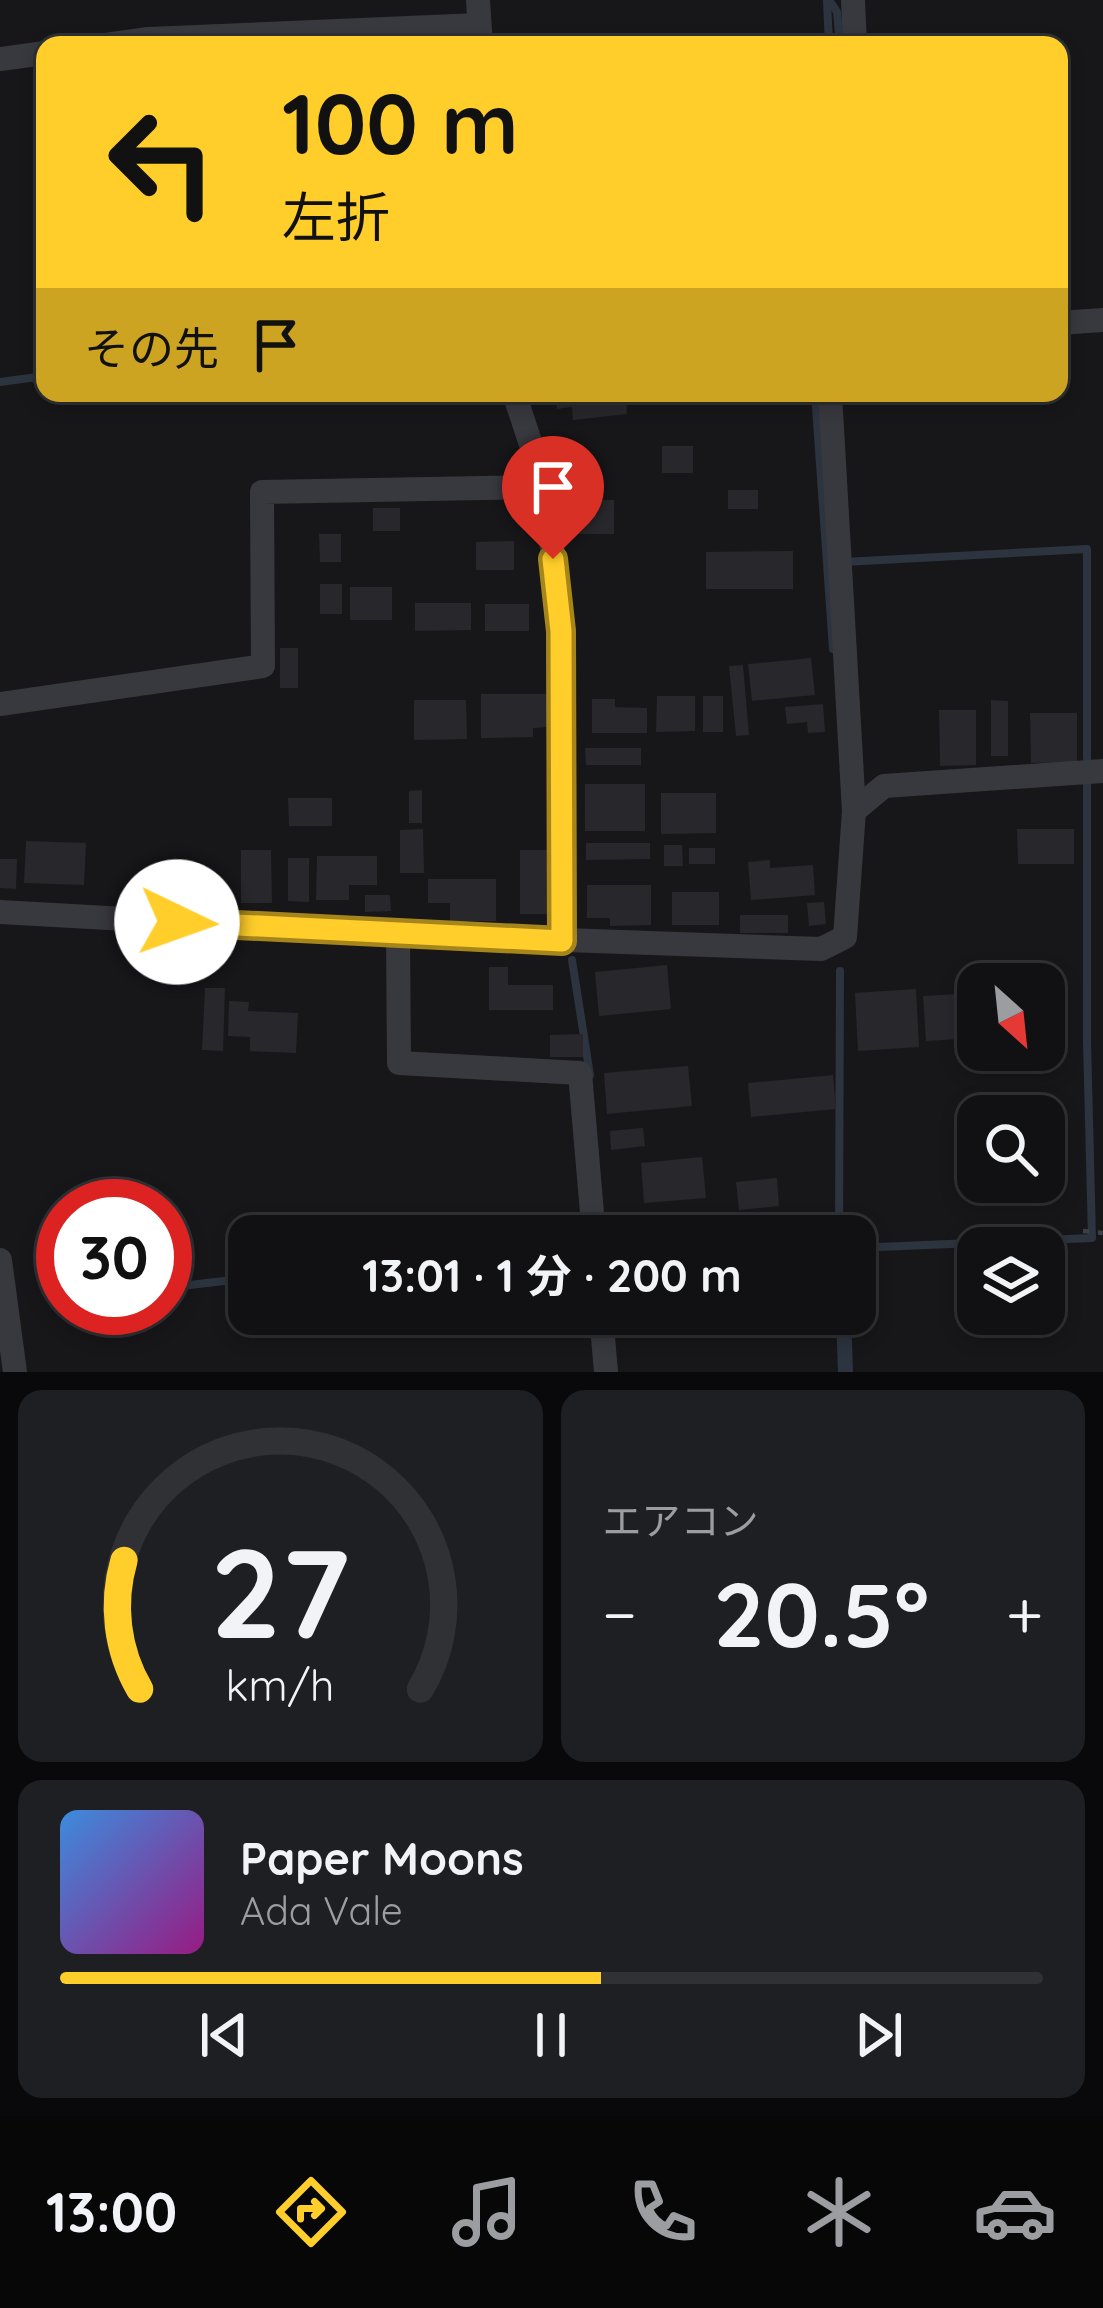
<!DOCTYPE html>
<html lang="ja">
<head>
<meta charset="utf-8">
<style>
	:root { --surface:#111114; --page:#1e1f22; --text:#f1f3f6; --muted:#9c9da0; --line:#303134; --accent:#ffce2a }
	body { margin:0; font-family:Quicksand,"Noto Sans JP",sans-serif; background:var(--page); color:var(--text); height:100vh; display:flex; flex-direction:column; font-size:45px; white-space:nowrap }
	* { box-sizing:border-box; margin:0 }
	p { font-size:39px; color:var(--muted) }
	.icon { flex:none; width:66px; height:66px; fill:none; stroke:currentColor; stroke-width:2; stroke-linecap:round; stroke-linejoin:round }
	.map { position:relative; height:1372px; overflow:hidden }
	.details { display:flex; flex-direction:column; gap:18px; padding:18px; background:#09090b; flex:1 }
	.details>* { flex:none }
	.top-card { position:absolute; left:36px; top:36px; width:1032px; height:366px; border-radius:24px; box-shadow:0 6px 18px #0003,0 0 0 3px var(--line); background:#ffce2a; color:#111; overflow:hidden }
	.needle { width:78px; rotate:153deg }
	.controls { position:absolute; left:957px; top:963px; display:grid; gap:24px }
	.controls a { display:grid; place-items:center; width:108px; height:108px; border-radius:24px; background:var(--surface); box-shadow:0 6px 18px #0003,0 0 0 3px var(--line); font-size:60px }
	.speed { position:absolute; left:36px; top:1179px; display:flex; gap:24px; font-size:60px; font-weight:700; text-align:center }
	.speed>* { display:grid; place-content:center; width:156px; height:156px; border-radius:50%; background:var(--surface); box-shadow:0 6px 18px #0003,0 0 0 3px var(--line); line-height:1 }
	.speed .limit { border:18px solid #d22; background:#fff; color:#111 }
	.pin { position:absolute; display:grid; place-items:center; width:102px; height:102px; color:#fff; margin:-123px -51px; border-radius:50% 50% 50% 0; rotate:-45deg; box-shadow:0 0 12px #0007 }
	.pin .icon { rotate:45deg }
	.me { position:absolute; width:132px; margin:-66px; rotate:93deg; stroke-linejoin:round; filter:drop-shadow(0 0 9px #0008) }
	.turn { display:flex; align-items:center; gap:42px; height:252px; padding:0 48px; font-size:54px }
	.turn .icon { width:156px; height:156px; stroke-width:2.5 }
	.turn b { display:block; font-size:84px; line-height:102px }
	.then { display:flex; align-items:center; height:114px; padding:0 48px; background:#0003; gap:24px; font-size:45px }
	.big { font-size:90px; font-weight:700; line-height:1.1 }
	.details .widget { flex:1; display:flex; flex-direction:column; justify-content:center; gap:18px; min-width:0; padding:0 42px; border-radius:24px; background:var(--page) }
	.details .dial { align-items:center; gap:0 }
	.dial svg { height:312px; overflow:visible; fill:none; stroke:var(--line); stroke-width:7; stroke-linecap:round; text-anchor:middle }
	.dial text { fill:var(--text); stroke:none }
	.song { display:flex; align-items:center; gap:36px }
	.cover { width:144px; height:144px; border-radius:18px; background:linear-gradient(135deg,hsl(210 70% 55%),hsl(310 70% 35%)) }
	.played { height:12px; border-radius:6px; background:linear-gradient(90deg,var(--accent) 55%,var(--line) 55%) }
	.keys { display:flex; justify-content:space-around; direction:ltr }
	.heat { display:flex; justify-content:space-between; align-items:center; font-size:66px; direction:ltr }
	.details .tiles { flex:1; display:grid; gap:18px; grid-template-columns:1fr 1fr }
	.widget:last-child { grid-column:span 2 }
	.trip { position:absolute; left:228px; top:1215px; width:648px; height:120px; border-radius:24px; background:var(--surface); box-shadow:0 6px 18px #0003,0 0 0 3px var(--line); font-weight:700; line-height:120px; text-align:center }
	.tabs { display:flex; height:192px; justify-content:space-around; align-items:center; background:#070708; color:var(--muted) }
	.tabs .icon { width:84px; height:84px }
	.tabs .selected { color:var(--accent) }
	.tabs b { font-size:54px; color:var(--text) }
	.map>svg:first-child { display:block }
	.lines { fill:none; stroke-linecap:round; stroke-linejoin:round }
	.stream { stroke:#2c343f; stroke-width:8 }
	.building { fill:#28272b }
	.path { stroke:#3e3f46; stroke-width:4.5; stroke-dasharray:6 9; stroke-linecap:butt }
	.minor { stroke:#38383f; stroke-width:24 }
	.route-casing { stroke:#a6861b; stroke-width:30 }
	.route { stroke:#ffce2a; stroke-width:21 }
</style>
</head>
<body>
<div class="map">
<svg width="1103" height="1372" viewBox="0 0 1103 1372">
	<rect width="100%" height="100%" fill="#17171a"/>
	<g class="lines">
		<g class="stream">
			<path d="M829 0 837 12 840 45"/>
			<path d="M827 1 829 45"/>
			<path d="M0 382 45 376"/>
			<path d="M815 393 833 649"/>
			<path d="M844 562 1087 549V758"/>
			<path d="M572 960 590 1075"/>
			<path d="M839 1236 840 971"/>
			<path d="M855 1248 1092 1238 1087 1041V785"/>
			<path d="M165 1288 249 1278"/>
			<path d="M840 1314 842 1372"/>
			<path d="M847 1314 849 1372"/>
		</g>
	</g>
	<g class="building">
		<path d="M555 393H626L627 414 573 420 572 407 557 409Z"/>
		<rect x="662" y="446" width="31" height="27"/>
		<rect x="728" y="490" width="30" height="19"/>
		<rect x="573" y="500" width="41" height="34"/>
		<rect x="373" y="508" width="27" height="23"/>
		<path d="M319 534H341V562H320Z"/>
		<path d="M514 541V570H476V542Z"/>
		<path d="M793 551V589H706V552Z"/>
		<rect x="320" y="584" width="22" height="30"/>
		<rect x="350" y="587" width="42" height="33"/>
		<path d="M415 603H471V630L415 631Z"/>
		<rect x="485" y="604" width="44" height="27"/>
		<rect x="280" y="648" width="18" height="40"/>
		<path d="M811 658 815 695 752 701 748 664Z"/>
		<path d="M743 665 749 735 736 736 729 666Z"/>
		<path d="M481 694H548V727L533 728V737L481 738Z"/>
		<path d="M657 696H695V731L656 732Z"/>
		<rect x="703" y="696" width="20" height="36"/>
		<path d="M592 699H615V707L647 708V733H592Z"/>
		<path d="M414 700H466L467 739 414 740Z"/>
		<path d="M991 700 1008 701V756H991Z"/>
		<path d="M823 704 825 732 808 733 807 722 787 724 785 707Z"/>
		<path d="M939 710H976V765L940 766Z"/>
		<path d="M1030 713H1077V762L1031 763Z"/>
		<path d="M585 748H641V765H586Z"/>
		<rect x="585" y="784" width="60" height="47"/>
		<path d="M422 790V823H409V791Z"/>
		<path d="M661 793H716V833L661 834Z"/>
		<path d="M288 798H332V826H289Z"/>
		<path d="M423 829 424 873H400V830Z"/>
		<path d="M1017 829H1074V864H1018Z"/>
		<path d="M26 841 86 843 84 885 24 883Z"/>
		<path d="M586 843H650V859L586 860Z"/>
		<path d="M664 845H682L683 866H664Z"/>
		<rect x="689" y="848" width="26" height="16"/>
		<path d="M241 850H271L272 903H241Z"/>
		<rect x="520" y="850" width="29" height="64"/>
		<path d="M317 856H377V885H349V900H316Z"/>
		<path d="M288 858H309V902L288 901Z"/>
		<path d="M0 859H17L16 889 0 888Z"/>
		<path d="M770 860V868L813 865 815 895 751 900 748 862Z"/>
		<path d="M428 879H496V921H450V903H428Z"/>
		<path d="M587 885H651V925L610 926V918H587Z"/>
		<rect x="672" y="892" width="47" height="33"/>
		<path d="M365 895H390L391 911 365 912Z"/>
		<path d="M824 902 826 924 809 926 807 903Z"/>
		<rect x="740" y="915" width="48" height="18"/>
		<path d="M667 965 671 1009 599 1016 595 972Z"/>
		<path d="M489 967H508V985H553V1010H489Z"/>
		<path d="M205 988H225L223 1051 202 1050Z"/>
		<path d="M916 989 919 1047 858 1051 855 993Z"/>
		<path d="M975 993 978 1038 926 1041 923 996Z"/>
		<path d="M229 1001 249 1002 248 1011 298 1013 296 1053 250 1051V1037L228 1036Z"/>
		<path d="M583 1034V1057H550V1035Z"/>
		<path d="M688 1066 692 1106 607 1114 604 1073Z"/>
		<path d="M833 1075 836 1109 751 1117 748 1083Z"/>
		<path d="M643 1128 645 1146 611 1150 610 1131Z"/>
		<path d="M702 1157 706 1198 644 1203 641 1163Z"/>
		<path d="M777 1178 779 1206 739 1210 736 1182Z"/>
	</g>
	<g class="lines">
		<path class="path" d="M1083 1231 1103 1233"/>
		<g class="minor">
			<path d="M478 0 481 45"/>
			<path d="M853 0 855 45"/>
			<path d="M106 45 148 39 479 25"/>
			<path d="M0 59 45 53"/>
			<path d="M1059 323 1103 320"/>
			<path d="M514 393 545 487 561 631 562 942"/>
			<path d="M0 704 263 666 262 492 545 487"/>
			<path d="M854 811 884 786 1103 771"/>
			<path d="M0 912 398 934 821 949 845 937 854 811 830 393"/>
			<path d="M398 934 399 1063 580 1073 594 1236"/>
			<path d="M0 1260 15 1372"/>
			<path d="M601 1314 606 1372"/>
		</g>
	</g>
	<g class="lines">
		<defs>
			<path id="route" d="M177 922 562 941 561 631 553 559"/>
		</defs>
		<use href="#route" class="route-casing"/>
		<use href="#route" class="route"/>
	</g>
</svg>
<div class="controls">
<a><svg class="needle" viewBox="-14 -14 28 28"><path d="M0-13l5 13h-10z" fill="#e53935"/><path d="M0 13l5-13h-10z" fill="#9c9da0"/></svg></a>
<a><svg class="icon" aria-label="search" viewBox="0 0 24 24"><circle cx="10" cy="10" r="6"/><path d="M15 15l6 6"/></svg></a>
<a><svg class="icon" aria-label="layers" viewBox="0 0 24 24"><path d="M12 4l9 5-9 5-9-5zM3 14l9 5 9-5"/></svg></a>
</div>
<div class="speed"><div class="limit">30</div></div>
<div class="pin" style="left:553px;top:559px;background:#d93025"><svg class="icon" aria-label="arrive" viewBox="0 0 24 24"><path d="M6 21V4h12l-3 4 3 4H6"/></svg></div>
<svg class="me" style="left:177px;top:922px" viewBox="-20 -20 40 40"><circle r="19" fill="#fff"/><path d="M0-13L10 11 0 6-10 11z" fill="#ffce2a"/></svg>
<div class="trip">13:01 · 1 分 · 200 m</div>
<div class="top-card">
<div class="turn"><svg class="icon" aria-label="left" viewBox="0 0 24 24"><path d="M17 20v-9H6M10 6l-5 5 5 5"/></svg><div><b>100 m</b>左折</div></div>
<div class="then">その先<svg class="icon" aria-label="arrive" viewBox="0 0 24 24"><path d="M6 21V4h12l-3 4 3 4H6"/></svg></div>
</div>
</div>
<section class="details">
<div class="tiles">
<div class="widget dial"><svg viewBox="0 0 100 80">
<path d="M14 69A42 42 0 1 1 86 69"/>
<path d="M14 69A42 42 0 0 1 10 36" stroke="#ffce2a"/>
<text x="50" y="56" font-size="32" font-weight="700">27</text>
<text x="50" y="72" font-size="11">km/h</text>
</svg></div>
<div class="widget"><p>エアコン</p>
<div class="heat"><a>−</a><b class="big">20.5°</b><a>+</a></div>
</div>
<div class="widget">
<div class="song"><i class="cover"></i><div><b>Paper Moons</b><p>Ada Vale</p></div></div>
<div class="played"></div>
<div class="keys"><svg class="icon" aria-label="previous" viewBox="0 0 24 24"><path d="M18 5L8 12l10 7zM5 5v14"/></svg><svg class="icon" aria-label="pause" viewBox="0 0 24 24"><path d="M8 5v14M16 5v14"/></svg><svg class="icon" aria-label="next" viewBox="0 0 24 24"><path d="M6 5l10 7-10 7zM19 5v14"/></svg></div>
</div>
</div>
</section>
<nav class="tabs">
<b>13:00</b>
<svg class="icon selected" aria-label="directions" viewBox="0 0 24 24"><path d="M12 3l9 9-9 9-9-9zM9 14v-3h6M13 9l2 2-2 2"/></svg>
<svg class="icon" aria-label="music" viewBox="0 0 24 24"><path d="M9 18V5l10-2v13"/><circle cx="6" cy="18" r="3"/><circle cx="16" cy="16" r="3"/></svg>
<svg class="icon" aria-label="phone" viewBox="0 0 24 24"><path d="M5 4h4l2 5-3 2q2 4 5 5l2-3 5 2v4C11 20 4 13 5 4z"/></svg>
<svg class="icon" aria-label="climate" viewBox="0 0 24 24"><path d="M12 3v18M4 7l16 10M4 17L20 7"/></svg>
<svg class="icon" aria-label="car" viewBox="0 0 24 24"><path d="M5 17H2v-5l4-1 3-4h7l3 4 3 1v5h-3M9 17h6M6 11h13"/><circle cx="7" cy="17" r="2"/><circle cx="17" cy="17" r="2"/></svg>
</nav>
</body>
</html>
